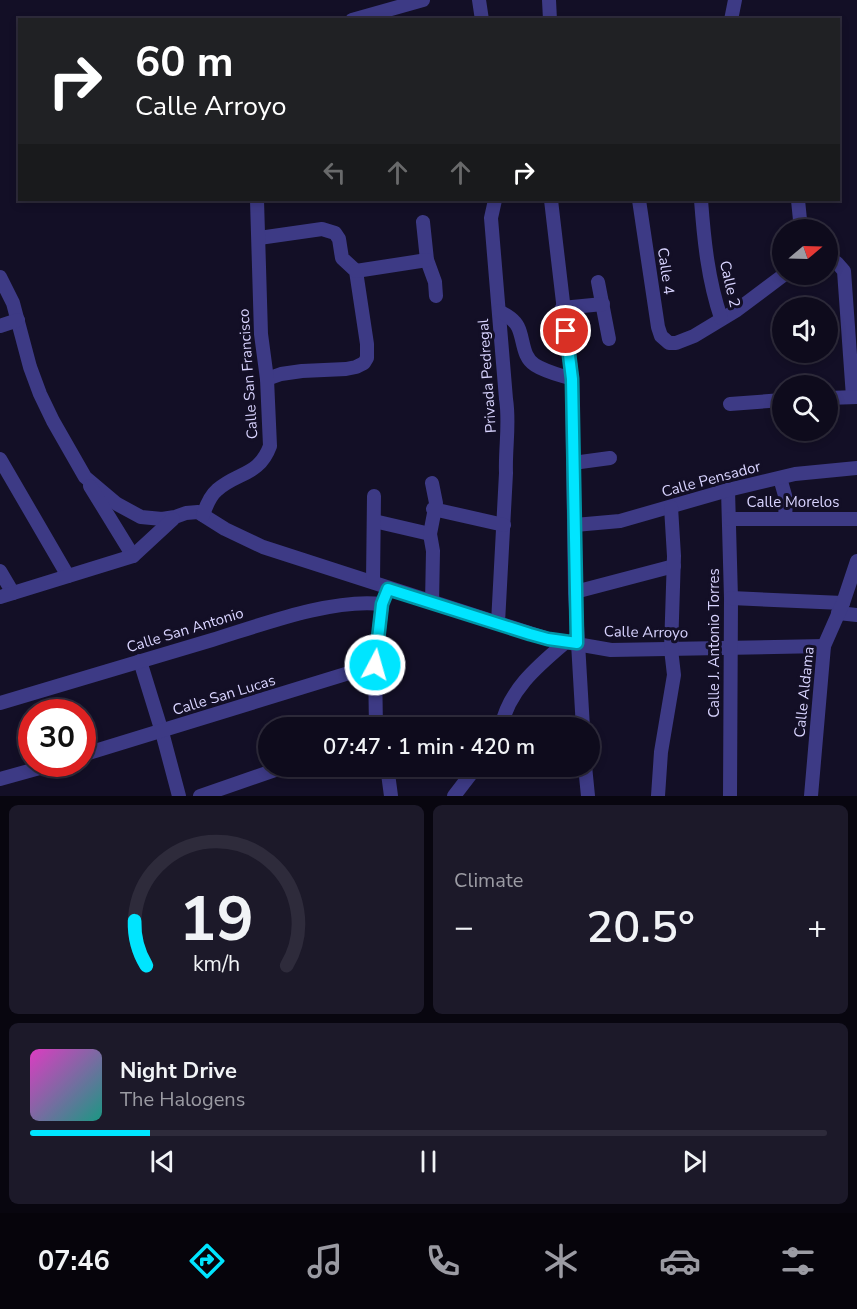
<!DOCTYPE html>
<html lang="en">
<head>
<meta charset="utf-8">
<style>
	:root { --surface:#0e0b1c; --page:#1c1929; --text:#f1f3f6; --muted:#9b9ba3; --line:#2e2b3b; --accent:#00e5ff }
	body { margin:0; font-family:"Nunito Sans",sans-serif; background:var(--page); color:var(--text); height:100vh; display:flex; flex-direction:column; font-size:22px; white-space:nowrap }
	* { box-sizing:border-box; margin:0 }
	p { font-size:20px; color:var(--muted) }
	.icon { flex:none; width:33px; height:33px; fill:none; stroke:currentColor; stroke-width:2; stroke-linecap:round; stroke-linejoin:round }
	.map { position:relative; height:796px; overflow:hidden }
	.side { display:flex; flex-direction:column; gap:9px; padding:9px; background:#08060f; flex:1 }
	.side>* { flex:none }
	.hud { position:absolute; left:18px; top:18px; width:822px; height:183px; border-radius:0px; box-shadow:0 3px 9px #0003,0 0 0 2px var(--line); background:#202124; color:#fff; overflow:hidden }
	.needle { width:39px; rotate:71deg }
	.fabs { position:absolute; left:772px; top:219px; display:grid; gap:12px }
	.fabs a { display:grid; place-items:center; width:66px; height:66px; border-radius:50%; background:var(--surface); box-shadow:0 3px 9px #0003,0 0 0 2px var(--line); font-size:30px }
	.speed { position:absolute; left:18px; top:699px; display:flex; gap:12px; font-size:30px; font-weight:700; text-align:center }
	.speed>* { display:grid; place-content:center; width:78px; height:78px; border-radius:50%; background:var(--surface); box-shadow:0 3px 9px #0003,0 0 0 2px var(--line); line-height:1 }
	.speed .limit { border:9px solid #d22; background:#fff; color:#111 }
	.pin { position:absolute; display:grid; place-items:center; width:51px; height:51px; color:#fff; margin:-26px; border:3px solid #fff; border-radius:50%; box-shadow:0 2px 6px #0007 }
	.me { position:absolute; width:66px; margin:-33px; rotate:6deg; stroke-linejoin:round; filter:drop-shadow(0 0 4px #0008) }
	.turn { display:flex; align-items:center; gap:21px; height:126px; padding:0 18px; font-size:27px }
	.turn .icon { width:78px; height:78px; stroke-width:2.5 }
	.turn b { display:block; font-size:42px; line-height:51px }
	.lanes { display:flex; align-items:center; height:57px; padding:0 18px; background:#0003; justify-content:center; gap:30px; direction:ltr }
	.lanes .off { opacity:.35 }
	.big { font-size:45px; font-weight:600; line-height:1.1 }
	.side .card { flex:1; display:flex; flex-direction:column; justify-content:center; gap:9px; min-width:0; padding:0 21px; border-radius:9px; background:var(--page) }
	.side .dial { align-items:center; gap:0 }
	.dial svg { height:156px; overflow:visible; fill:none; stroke:var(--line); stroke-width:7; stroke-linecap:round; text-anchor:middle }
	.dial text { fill:var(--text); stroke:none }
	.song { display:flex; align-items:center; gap:18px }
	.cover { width:72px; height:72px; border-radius:9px; background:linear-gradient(135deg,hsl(310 70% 55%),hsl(170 70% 35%)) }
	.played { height:6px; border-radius:3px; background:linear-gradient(90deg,var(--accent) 15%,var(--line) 15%) }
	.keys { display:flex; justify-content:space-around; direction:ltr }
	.heat { display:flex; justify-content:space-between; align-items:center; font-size:33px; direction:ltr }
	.side .tiles { flex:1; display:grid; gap:9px; grid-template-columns:1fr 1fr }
	.card:last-child { grid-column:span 2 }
	.trip { position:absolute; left:258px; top:717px; width:342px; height:60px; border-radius:30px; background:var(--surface); box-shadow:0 3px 9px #0003,0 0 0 2px var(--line); font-weight:600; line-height:60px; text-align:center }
	.tab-bar { display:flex; height:96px; justify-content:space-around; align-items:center; background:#06040b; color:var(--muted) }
	.tab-bar .icon { width:42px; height:42px }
	.tab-bar .current { color:var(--accent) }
	.tab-bar b { font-size:27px; color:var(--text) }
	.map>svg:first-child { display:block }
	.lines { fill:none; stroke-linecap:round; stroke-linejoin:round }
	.minor { stroke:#3d3a85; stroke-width:14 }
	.route-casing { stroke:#0095a6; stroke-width:15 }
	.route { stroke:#00e5ff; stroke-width:10 }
	.labels { text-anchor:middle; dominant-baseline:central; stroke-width:6; stroke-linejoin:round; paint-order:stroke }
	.street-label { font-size:15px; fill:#d9d4ff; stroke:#130f26 }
</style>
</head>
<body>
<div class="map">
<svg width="857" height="796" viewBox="0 0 857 796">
	<rect width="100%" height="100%" fill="#130f26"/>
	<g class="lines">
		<g class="minor">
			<path d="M479 0 482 20"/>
			<path d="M549 0 550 20"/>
			<path d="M352 20 423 0"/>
			<path d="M731 20 735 0"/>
			<path d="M495 200 491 218 506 399C510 424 505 448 506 473L498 623"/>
			<path d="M551 200 572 379 575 592 583 728"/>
			<path d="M639 200 658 327 661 336 669 343H676L694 336 737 310 785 274"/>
			<path d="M701 200C704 240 708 280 721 318"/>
			<path d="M798 200 801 230"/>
			<path d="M423 222 427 260 435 282 436 296"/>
			<path d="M259 238 322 229 335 233 339 239 342 258 356 271 367 344V358L364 363 356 367 346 369 302 371 281 374 267 379"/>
			<path d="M828 263H837L844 271 853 397"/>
			<path d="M356 271 427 260"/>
			<path d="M0 277 13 303 30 367 40 394 53 421 85 477 117 504 141 517 162 519 175 517 186 513 198 512 225 529 263 547 548 639 611 650 824 646"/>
			<path d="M598 282 609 339"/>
			<path d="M562 308 603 304"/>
			<path d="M499 311C506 315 514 319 518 327 524 339 522 357 535 365 546 372 560 375 572 379"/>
			<path d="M0 326 18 320"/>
			<path d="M828 398 857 397"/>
			<path d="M730 404 783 400"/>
			<path d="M0 459 68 576"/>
			<path d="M573 463 610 458"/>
			<path d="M780 478 786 499 785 519"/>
			<path d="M90 486 133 556"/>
			<path d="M728 490 731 598 730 796"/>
			<path d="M433 509 504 525"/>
			<path d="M203 515C206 506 210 496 217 490 237 472 259 476 270 446L267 379 261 334 257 200"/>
			<path d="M730 519H857"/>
			<path d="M374 521 430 534"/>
			<path d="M575 525 620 521 728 490 795 474 857 468"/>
			<path d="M0 571 13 593"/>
			<path d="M373 581 374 496"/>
			<path d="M575 592 674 566"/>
			<path d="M0 597 133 556 173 519"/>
			<path d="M731 598 843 603"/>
			<path d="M432 603 433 551 430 534 436 503 432 483"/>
			<path d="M838 613 857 615"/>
			<path d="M140 661 162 732 179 796"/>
			<path d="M0 703C71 682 141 661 212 640 261 625 332 598 382 604"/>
			<path d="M376 728 375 665 382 604 385 596"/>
			<path d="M501 728C508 690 539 665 566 642"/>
			<path d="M82 755 375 665"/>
			<path d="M387 766 391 796"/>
			<path d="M585 766 588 796"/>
			<path d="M0 779 54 764"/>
			<path d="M200 796 287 766"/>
			<path d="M454 796 477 766"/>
			<path d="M658 796 661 752 674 675 671 649 674 556 671 507"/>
			<path d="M811 796 824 646 843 603 857 561"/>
		</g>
	</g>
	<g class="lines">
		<defs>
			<path id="route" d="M375 665 382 604 388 589 530 634 548 639 577 643 572 379 566 331"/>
		</defs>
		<use href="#route" class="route-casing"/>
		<use href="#route" class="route"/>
	</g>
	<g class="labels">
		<g class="street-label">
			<text transform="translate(666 271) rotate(82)">Calle 4</text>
			<text transform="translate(730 284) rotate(77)">Calle 2</text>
			<text transform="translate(248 374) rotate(-94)">Calle San Francisco</text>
			<text transform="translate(487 376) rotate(-94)">Privada Pedregal</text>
			<text transform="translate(711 479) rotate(-15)">Calle Pensador</text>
			<text x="793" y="502">Calle Morelos</text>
			<text transform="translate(185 630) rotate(-17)">Calle San Antonio</text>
			<text transform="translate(646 632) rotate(1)">Calle Arroyo</text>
			<text transform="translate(714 643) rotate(-90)">Calle J. Antonio Torres</text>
			<text transform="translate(804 692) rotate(-84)">Calle Aldama</text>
			<text transform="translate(224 695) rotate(-17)">Calle San Lucas</text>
		</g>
	</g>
</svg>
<div class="fabs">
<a><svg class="needle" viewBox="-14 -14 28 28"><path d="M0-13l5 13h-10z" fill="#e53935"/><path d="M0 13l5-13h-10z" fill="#9b9ba3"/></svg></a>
<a><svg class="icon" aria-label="sound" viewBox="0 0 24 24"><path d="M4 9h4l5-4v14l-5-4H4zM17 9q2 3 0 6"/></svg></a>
<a><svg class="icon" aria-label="search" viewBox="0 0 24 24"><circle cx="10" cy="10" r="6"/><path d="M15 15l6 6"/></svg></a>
</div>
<div class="speed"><div class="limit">30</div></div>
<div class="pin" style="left:566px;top:331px;background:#d93025"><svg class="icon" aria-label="arrive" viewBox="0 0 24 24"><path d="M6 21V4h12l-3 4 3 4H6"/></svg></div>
<svg class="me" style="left:375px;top:665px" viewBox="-20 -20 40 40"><circle r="17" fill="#00e5ff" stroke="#fff" stroke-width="3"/><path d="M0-11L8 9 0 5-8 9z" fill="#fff"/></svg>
<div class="trip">07:47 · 1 min · 420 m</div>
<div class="hud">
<div class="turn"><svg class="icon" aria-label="right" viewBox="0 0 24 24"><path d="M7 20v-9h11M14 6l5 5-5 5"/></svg><div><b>60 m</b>Calle Arroyo</div></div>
<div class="lanes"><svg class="icon off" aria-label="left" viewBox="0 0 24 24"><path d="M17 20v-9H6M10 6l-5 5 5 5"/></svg><svg class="icon off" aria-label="ahead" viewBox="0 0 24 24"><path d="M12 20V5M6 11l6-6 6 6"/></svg><svg class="icon off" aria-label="ahead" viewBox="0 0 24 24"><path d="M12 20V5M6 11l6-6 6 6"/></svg><svg class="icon" aria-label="right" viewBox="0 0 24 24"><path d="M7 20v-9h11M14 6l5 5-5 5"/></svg></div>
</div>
</div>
<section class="side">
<div class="tiles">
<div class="card dial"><svg viewBox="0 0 100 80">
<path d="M14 69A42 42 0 1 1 86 69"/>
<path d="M14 69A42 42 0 0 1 8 46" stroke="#00e5ff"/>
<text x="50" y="56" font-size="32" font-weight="700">19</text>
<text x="50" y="72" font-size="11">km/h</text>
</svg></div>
<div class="card"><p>Climate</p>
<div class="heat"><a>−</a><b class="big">20.5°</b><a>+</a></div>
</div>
<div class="card">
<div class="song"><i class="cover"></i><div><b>Night Drive</b><p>The Halogens</p></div></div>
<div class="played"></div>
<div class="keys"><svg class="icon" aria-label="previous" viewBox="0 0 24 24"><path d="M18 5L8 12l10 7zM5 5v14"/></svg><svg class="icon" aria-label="pause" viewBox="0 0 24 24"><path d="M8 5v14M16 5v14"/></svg><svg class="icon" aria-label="next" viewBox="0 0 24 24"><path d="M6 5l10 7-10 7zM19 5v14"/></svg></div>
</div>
</div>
</section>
<nav class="tab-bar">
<b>07:46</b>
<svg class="icon current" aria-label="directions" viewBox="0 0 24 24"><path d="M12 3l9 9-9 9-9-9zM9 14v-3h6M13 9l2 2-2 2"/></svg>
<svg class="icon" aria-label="music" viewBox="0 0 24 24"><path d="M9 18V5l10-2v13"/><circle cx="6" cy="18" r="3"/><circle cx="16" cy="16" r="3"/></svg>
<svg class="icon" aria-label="phone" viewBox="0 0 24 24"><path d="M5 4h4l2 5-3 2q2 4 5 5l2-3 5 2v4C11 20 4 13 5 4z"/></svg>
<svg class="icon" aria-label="climate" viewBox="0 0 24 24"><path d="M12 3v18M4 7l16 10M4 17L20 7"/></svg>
<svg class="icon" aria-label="car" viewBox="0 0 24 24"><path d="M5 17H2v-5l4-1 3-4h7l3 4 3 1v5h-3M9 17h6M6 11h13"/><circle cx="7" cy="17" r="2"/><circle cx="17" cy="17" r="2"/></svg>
<svg class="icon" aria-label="filters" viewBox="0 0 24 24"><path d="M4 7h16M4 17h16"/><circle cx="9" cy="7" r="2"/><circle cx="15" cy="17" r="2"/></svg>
</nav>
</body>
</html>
